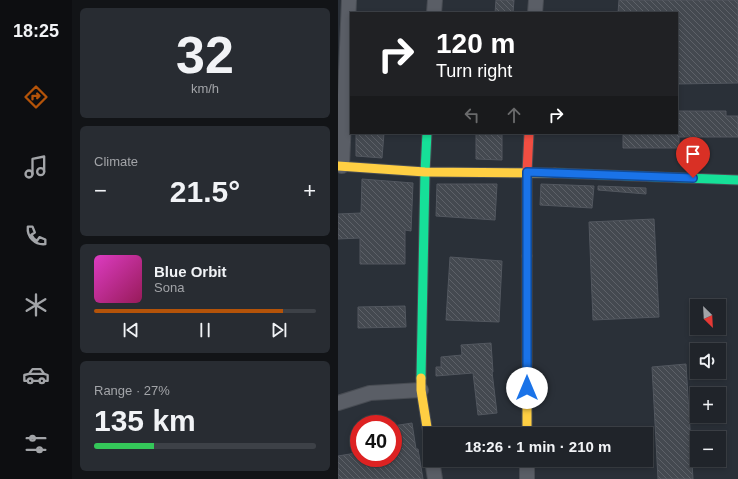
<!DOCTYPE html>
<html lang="en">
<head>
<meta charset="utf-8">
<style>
	:root { --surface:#20242a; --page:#282c32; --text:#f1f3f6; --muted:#a2a4a8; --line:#3d4147; --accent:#b45309 }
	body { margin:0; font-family:Arial,sans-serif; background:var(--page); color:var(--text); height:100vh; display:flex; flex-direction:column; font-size:15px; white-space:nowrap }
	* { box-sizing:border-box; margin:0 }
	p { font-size:13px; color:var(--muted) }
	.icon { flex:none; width:22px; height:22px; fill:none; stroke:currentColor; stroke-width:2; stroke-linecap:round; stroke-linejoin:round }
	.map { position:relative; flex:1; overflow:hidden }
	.side { display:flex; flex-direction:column; gap:8px; padding:8px; background:#121417; width:266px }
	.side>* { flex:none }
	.hud { position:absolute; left:12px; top:12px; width:328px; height:122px; border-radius:0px; box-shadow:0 2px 6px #0003,0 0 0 1px var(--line); background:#202124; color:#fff; overflow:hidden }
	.needle { width:26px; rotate:156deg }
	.buttons { position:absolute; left:352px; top:299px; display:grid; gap:8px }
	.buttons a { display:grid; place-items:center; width:36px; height:36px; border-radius:0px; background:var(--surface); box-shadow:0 2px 6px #0003,0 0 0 1px var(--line); font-size:20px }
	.speed { position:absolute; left:12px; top:415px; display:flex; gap:8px; font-size:20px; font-weight:700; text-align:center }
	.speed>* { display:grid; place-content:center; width:52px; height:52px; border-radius:50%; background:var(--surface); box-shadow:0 2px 6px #0003,0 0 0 1px var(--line); line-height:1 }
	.speed .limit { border:6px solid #d22; background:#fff; color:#111 }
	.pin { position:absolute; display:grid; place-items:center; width:34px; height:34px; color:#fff; margin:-41px -17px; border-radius:50% 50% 50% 0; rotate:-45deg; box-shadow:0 0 4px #0007 }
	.pin .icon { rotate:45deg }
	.me { position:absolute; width:44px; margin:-22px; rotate:0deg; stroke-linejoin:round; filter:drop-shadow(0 0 3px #0008) }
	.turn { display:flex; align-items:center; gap:14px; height:84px; padding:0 20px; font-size:18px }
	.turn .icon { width:52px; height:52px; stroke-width:2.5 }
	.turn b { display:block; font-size:28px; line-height:34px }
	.lanes { display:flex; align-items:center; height:38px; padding:0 20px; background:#0003; justify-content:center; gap:20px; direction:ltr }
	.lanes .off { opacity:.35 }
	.big { font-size:30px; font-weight:700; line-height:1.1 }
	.side .widget { flex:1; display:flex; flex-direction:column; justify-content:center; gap:6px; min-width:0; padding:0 14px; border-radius:6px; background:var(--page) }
	.side .dial { align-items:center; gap:0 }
	.dial b { font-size:52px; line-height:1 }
	.song { display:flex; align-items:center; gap:12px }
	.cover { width:48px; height:48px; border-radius:6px; background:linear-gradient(135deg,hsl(310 70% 55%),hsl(330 70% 35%)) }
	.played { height:4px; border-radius:2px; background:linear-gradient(90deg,var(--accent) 85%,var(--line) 85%) }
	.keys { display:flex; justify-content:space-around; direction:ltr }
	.heat { display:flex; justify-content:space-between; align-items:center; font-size:22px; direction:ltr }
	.charge { height:6px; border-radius:3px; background:linear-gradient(90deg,#34c759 27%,var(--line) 0) }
	.trip { position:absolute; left:85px; top:427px; width:230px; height:40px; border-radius:0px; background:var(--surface); box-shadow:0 2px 6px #0003,0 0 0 1px var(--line); font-weight:700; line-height:40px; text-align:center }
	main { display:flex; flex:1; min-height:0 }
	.menu { display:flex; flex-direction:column; width:72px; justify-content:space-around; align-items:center; background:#0d0e11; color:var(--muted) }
	.menu .icon { width:28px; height:28px }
	.menu .current { color:var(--accent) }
	.menu b { font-size:18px; color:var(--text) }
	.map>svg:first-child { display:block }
	.building { fill:url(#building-back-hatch); stroke:#52575f }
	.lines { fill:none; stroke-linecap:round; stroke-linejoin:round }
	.street-casing { stroke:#484c53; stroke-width:16 }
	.fast-casing { stroke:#484c53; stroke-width:11 }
	.slow-casing { stroke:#484c53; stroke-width:11 }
	.jam-casing { stroke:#484c53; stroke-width:11 }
	.street { stroke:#5a5e66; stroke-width:14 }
	.fast { stroke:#16e098; stroke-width:9 }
	.slow { stroke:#ffcf43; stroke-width:9 }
	.jam { stroke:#f24e42; stroke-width:9 }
	.route-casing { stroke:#114b97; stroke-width:10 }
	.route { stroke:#1a73e8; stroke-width:7 }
</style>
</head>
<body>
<main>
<nav class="menu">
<b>18:25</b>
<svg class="icon current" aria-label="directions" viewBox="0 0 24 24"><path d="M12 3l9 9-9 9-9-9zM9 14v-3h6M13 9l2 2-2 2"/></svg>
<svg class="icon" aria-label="music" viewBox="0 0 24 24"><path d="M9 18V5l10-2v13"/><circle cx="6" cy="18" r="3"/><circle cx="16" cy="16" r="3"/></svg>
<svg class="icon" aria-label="phone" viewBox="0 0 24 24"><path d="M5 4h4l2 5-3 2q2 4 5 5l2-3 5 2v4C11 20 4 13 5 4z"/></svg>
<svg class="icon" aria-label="climate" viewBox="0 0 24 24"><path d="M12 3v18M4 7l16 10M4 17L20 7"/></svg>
<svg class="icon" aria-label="car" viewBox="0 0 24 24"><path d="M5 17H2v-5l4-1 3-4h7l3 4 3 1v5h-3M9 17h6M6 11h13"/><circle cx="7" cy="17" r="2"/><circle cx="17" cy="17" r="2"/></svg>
<svg class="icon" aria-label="filters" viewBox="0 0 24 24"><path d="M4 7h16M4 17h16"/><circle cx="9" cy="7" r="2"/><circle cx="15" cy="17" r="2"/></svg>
</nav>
<section class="side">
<div class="widget dial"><b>32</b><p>km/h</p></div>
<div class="widget"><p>Climate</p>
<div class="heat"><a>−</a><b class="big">21.5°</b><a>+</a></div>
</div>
<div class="widget">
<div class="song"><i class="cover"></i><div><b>Blue Orbit</b><p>Sona</p></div></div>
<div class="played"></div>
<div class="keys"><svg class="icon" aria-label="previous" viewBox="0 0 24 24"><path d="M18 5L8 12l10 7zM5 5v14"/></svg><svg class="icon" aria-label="pause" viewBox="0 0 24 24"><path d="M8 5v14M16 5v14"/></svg><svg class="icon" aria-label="next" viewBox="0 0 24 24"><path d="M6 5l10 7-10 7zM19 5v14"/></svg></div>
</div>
<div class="widget"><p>Range · 27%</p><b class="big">135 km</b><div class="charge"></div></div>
</section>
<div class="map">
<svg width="400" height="479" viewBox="0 0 400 479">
	<defs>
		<pattern id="building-back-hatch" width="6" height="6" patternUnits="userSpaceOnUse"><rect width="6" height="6" fill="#444950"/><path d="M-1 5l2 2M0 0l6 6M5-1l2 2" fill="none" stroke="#5d6168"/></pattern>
	</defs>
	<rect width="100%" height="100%" fill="#2a3038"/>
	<g class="building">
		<path d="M158 0H176L175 13H157Z"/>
		<path d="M281 0H400V83L339 84V13H280Z"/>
		<path d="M339 111H388V116H400V137H341V148H285V133H339Z"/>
		<path d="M18 133H46L44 158 18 156Z"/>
		<path d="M138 133H164V160L138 159Z"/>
		<path d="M24 179 75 183 73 231 67 230V264H22V238L0 239V214L23 213Z"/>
		<path d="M99 184H159L157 220 98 216Z"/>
		<path d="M203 184 256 186 254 208 202 205Z"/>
		<path d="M260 186 308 188V194L260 190Z"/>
		<path d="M316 219 321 317 255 320 251 222Z"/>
		<path d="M112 257 164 261 161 322 108 320Z"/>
		<path d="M67 306 68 327 20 328V307Z"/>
		<path d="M153 343 155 372H154L159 413 140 415 135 373 98 376V367H103V357L124 355 123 345Z"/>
		<path d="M348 364 355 479H320L314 367Z"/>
		<path d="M74 423 78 449H80L85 479H0V456L18 453 19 458H55V426Z"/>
	</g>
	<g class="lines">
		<defs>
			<g id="street">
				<path d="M96 13 97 0"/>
				<path d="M197 13 198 0"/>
				<path d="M4 166 11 0"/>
				<path d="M0 403 32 393 83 390"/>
				<path d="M94 460 97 479"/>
				<path d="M189 479V460"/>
			</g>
			<g id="fast">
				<path d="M217 173 400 180"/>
				<path d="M83 378 87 172 89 133"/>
			</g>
			<g id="slow">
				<path d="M0 166 87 172 217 173"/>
				<path d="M189 256V434"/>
				<path d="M83 378V390L92 446"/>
			</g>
			<path id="jam" d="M189 256V172L191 133"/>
		</defs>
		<use href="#street" class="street-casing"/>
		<use href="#fast" class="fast-casing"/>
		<use href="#slow" class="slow-casing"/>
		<use href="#jam" class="jam-casing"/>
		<use href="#street" class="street"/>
		<use href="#fast" class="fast"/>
		<use href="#slow" class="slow"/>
		<use href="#jam" class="jam"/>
	</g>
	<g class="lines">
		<defs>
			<path id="route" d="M189 388V172L355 178"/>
		</defs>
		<use href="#route" class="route-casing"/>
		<use href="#route" class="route"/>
	</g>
</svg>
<div class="buttons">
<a><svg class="needle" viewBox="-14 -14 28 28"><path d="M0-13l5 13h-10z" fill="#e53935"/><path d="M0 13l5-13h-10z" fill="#a2a4a8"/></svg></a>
<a><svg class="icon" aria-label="sound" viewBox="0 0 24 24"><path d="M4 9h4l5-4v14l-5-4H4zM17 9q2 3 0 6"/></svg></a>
<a>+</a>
<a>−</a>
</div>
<div class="speed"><div class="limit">40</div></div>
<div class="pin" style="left:355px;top:178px;background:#d93025"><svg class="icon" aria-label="arrive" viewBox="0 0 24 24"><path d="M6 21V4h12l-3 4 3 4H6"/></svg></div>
<svg class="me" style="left:189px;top:388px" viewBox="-20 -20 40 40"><circle r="19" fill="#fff"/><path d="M0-13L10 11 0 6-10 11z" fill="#1a73e8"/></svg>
<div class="trip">18:26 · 1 min · 210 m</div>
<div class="hud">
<div class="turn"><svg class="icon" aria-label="right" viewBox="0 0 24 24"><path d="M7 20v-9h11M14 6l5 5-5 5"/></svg><div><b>120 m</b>Turn right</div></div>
<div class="lanes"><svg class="icon off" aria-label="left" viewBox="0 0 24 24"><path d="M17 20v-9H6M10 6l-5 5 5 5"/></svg><svg class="icon off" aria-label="ahead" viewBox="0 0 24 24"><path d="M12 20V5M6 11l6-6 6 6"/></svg><svg class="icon" aria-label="right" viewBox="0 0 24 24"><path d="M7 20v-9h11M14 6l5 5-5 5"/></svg></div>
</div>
</div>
</main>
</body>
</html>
